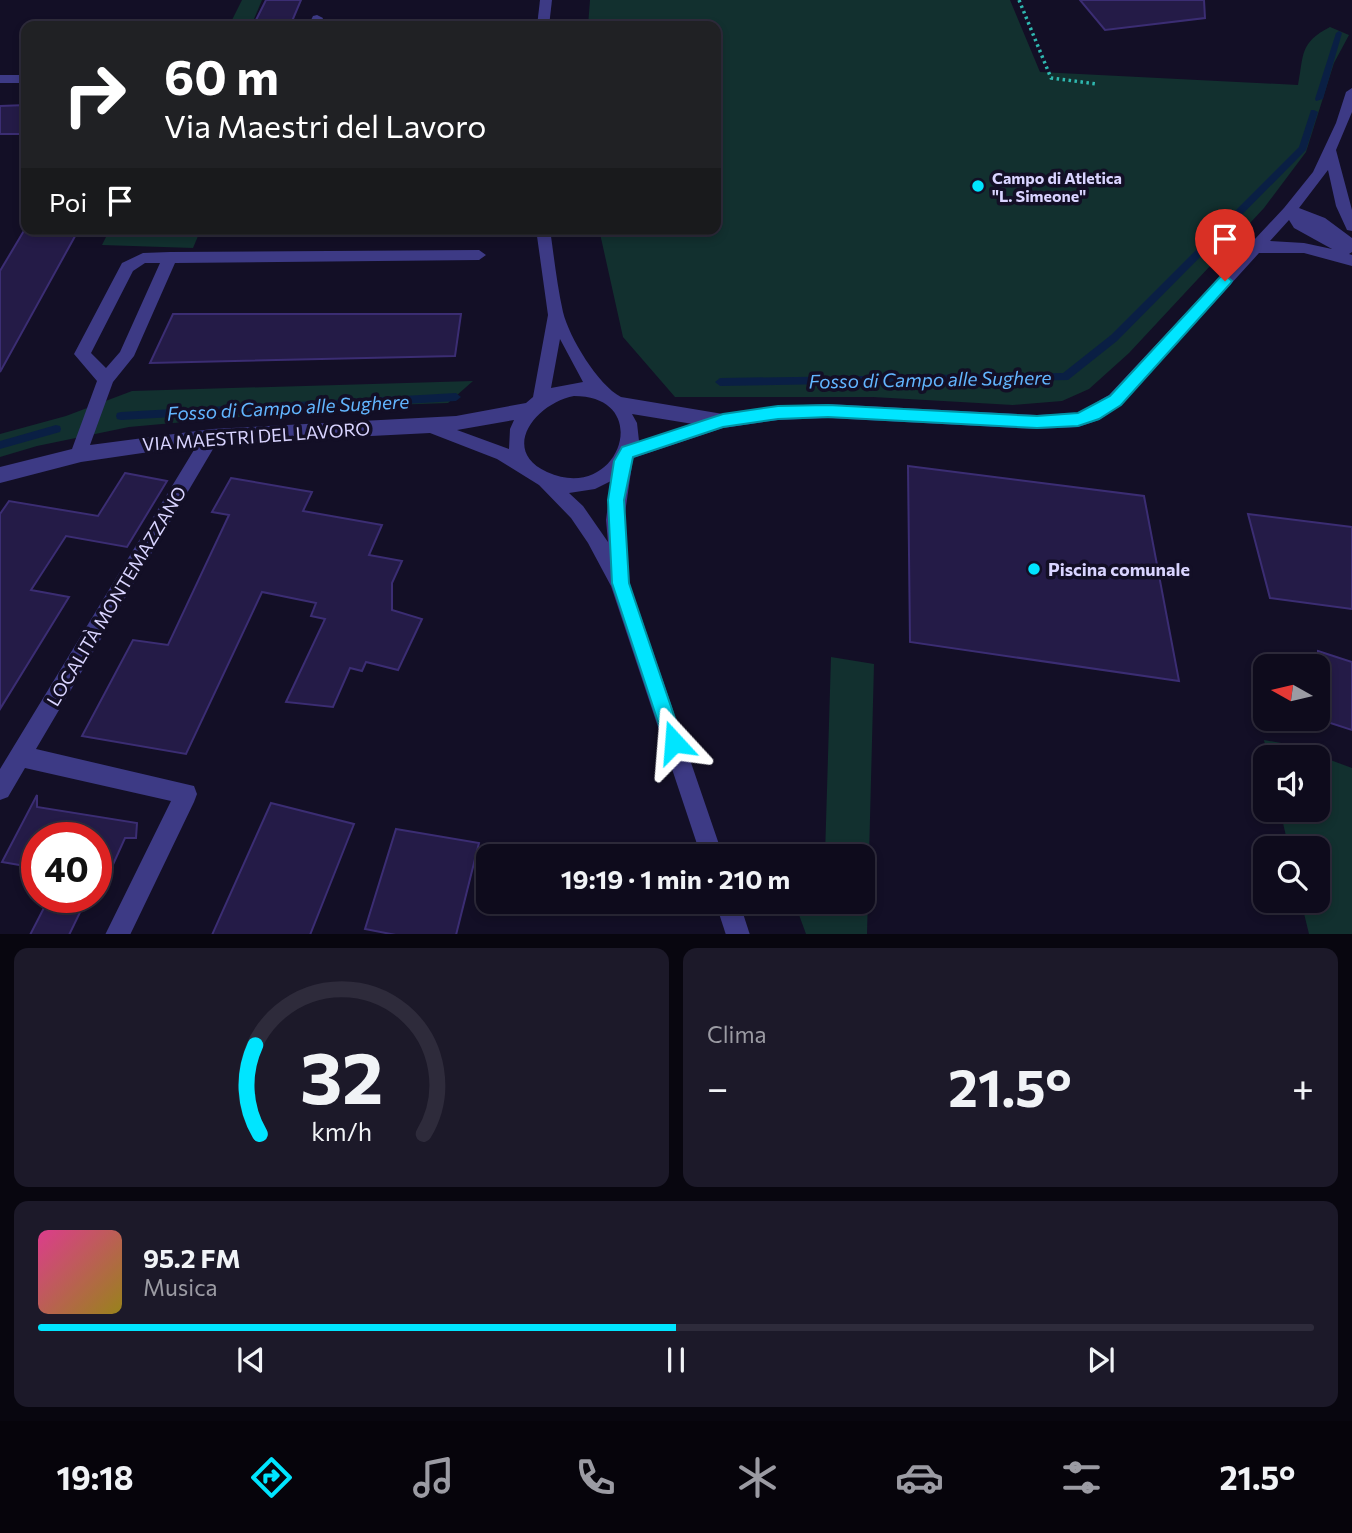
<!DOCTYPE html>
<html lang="it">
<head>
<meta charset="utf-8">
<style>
	:root { --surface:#0e0b1c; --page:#1c1929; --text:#f1f3f6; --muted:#9b9ba3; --line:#2e2b3b; --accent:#00e5ff }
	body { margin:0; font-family:Commissioner,sans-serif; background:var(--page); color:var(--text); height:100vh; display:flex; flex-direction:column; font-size:26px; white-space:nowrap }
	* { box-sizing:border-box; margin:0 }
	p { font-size:23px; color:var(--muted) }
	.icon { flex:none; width:38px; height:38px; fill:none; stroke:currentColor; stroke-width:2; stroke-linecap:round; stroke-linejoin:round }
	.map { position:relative; height:934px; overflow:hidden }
	.sheet { display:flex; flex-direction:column; gap:14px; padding:14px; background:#08060f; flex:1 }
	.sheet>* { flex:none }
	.hud { position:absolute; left:21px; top:21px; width:700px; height:214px; border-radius:14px; box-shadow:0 4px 10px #0003,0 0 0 2px var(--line); background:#202124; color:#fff; overflow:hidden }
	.needle { width:46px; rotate:278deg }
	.buttons { position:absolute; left:1253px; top:654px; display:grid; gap:14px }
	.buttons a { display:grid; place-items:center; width:77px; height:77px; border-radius:14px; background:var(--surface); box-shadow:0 4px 10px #0003,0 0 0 2px var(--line); font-size:35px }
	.speed { position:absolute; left:21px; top:822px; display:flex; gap:14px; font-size:35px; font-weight:700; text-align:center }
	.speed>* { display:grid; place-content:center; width:91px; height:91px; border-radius:50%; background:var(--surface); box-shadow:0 4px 10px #0003,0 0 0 2px var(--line); line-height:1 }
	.speed .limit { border:10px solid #d22; background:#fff; color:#111 }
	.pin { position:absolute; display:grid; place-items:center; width:60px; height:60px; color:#fff; margin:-72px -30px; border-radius:50% 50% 50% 0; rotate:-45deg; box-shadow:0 0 7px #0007 }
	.pin .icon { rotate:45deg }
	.me { position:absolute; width:77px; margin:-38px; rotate:341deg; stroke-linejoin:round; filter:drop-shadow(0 0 5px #0008) }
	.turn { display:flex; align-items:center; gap:24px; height:147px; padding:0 28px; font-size:32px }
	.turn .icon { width:91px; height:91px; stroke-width:2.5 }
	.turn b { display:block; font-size:49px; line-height:60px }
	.then { display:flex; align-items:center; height:66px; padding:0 28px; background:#0003; gap:14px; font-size:26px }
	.big { font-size:52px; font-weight:700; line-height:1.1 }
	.sheet .tile { flex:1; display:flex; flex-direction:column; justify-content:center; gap:10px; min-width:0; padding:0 24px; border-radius:14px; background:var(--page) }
	.sheet .dial { align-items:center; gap:0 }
	.dial svg { height:182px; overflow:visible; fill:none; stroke:var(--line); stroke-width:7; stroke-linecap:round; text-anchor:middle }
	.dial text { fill:var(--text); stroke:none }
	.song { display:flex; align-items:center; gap:21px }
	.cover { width:84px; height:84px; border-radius:10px; background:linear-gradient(135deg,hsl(330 70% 55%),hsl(50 70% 35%)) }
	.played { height:7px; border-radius:4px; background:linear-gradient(90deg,var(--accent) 50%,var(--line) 50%) }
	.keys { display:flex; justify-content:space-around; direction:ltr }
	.heat { display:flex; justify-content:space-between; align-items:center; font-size:38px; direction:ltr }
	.sheet .tiles { flex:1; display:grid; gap:14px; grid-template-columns:1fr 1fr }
	.tile:last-child { grid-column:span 2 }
	.trip { position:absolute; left:476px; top:844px; width:399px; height:70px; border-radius:14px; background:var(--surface); box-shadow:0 4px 10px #0003,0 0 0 2px var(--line); font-weight:700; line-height:70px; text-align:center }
	.menu { display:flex; height:112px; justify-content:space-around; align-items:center; background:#06040b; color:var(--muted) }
	.menu .icon { width:49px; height:49px }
	.menu .active { color:var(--accent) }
	.menu b { font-size:32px; color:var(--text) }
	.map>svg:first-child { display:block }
	.green { fill:#12302f }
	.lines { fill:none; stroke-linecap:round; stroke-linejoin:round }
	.stream { fill:#0a1f44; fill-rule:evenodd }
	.building { fill:#241b47; stroke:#3b2d73; stroke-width:2 }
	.path { stroke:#2fb8b0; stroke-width:3.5; stroke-dasharray:2.5 3.5; stroke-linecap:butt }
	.minor { fill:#3d3a85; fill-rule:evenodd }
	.route { fill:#00e5ff; stroke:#0095a6; stroke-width:2 }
	.poi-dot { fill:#00e5ff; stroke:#130f26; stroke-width:2.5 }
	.labels { text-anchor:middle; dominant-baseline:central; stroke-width:7; stroke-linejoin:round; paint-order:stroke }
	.far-poi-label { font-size:16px; font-weight:bold; fill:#d9d4ff; stroke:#130f26; text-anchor:start }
	.street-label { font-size:18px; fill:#d9d4ff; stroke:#130f26 }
	.poi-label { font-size:18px; font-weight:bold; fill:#d9d4ff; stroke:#130f26; text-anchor:start }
	.water-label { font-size:19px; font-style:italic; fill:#62b6ff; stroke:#130f26 }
</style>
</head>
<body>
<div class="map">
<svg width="1352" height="935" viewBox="0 0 1352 935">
	<rect width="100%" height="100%" fill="#130f26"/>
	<g class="green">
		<path d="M242 0H262L251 26H229Z"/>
		<path d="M590 0H1010L1040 72 1298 85C1304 55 1299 43 1330 27L1349 35 1334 63 1306 152 1264 208 1129 353 1089 389 1062 401 1013 405 873 397H675L623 337 599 229H716V26H588Z"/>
		<path d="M110 229H201L193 248 102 245Z"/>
		<path d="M473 381 448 403 362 406 129 427 37 446 0 457V434L66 416 132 391Z"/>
		<path d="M831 657 874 664 867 934H806L794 901H863V856H825Z"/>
		<path d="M1264 740 1287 744 1352 768V934H1309L1301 901H1318V849H1289L1280 810H1318V758H1268Z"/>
	</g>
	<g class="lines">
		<g class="stream">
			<path d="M1339 31 1342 33 1323 99 1316 101 1315 99 1336 33Z"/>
			<path d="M1311 110H1314L1318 112 1306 150 1117 341 1068 380 720 386 715 382 720 378 1063 373 1111 335 1299 147Z"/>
			<path d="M456 393 461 397 456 401 121 420 117 419 116 416 117 413 121 412Z"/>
			<path d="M56 425 60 426 61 429 60 432 0 449V441Z"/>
		</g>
	</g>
	<g class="building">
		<path d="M266 0H301L290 26H253Z"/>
		<path d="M1080 0H1204L1205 18 1105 30Z"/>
		<path d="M26 105V124L20 134H0V106Z"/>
		<path d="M25 229H79L0 372V271Z"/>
		<path d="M173 314H461L455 356 150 363Z"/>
		<path d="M908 466 1144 496 1179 681 910 642Z"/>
		<path d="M125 473 167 481 127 547 66 536 31 590 69 597 0 709V514L9 501 98 516Z"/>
		<path d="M231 478 312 492 303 511 382 525 369 555 402 561 392 583V610L422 619 398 670 366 662 362 671 350 668 333 707 286 702 325 619 311 616 316 603 262 592 186 754 82 736 133 640 168 645 229 515 212 512Z"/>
		<path d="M1248 514 1352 527V609L1270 598Z"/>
		<path d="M1318 651 1352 662V730L1318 719Z"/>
		<path d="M37 795V807L137 823 136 838H125L96 902V838H37V868L2 862Z"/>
		<path d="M271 803 354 824 310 935H212Z"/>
		<path d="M396 829 479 843 456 935H396L365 929Z"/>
		<path d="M49 898H87L69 935H30Z"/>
	</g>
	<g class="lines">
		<path class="path" d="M1019 0 1051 78 1097 84"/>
		<g class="minor">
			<path d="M540 0H552L549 26H537Z"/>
			<path d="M317 15 323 18 320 26H308L313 16Z"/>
			<rect x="0" y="75" width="26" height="8"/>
			<path d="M1352 88V112L1336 150 1352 210V231L1347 230 1336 206 1328 170 1299 208 1325 218 1352 238V252L1349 254 1352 255V266L1304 253H1259L1121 405 1099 420 1078 427 1037 429 828 418 778 420 723 428 633 458 624 520 628 579 723 856H701L611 586 588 543 571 518 539 485 497 459 430 433 216 444 36 749 194 786 197 794 194 802 130 935H105L171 801 25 768 8 797 0 800V769L197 445 81 462 0 483V467L72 449 97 381 74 354 122 263 143 253 170 252 479 250 486 255 479 260 175 263 134 356 113 382 90 445 212 429 456 416 526 403 533 397 548 315 536 229H550C554 257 557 285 563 312 569 337 598 385 621 397L723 414 778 406 828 404 1037 415 1078 413 1109 395 1284 208 1313 172 1336 123 1346 92ZM1289 220 1294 228 1332 249 1304 243 1270 241ZM145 263H160L120 352 106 368 91 353 133 271ZM560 339 583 382 551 388ZM574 396C656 396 619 505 547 472 499 450 536 403 574 396ZM632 414 693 424 639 441 637 423ZM514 420 510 429 509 449 457 430ZM611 481 606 520 608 542 583 506 569 493 595 489Z"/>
			<path d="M715 901H739L750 935H726Z"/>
		</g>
	</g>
	<path class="route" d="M1225 275 1232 281 1230 284 1121 405 1099 419 1078 426 1037 428 828 417 778 419 723 427 633 457 624 500 629 583 683 742 680 749 674 751 667 749 612 583 608 500 614 461 622 447 723 414 778 406 828 405 1037 416 1078 413 1110 396 1220 277Z"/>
	<g class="poi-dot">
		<circle cx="978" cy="186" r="7"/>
		<circle cx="1034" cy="569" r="7"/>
	</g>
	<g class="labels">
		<g class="far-poi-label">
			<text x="992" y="177">Campo di Atletica<tspan x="992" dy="18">"L. Simeone"</tspan></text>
		</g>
		<g class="street-label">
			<text transform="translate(256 436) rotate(-4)">VIA MAESTRI DEL LAVORO</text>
			<text transform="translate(116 596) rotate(-59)">LOCALITÀ MONTEMAZZANO</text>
		</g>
		<g class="poi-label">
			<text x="1048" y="569">Piscina comunale</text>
		</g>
		<g class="water-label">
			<text transform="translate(930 379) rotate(-1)">Fosso di Campo alle Sughere</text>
			<text transform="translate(288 407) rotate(-3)">Fosso di Campo alle Sughere</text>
		</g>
	</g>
</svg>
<div class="buttons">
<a><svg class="needle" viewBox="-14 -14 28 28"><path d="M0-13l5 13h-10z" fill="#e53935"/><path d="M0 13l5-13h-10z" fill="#9b9ba3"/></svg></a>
<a><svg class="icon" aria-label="sound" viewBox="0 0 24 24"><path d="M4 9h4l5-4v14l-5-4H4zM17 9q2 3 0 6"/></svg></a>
<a><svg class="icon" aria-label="search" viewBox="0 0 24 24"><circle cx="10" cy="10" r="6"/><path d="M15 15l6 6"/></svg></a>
</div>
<div class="speed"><div class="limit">40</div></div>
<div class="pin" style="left:1225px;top:281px;background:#d93025"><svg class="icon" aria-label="arrive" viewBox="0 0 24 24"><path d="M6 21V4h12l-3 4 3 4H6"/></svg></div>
<svg class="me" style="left:674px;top:742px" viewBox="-20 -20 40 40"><path d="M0-17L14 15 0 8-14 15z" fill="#00e5ff" stroke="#fff" stroke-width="4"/></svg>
<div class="trip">19:19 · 1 min · 210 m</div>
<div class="hud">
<div class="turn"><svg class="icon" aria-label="right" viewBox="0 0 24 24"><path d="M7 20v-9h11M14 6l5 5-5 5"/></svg><div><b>60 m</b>Via Maestri del Lavoro</div></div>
<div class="then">Poi<svg class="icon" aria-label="arrive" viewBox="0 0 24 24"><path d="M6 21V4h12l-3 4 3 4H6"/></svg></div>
</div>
</div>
<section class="sheet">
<div class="tiles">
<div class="tile dial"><svg viewBox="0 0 100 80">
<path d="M14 69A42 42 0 1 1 86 69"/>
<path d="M14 69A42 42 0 0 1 12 30" stroke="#00e5ff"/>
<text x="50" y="56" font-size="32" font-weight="700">32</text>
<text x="50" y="72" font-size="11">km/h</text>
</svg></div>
<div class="tile"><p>Clima</p>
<div class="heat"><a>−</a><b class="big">21.5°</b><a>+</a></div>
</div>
<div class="tile">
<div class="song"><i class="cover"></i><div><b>95.2 FM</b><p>Musica</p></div></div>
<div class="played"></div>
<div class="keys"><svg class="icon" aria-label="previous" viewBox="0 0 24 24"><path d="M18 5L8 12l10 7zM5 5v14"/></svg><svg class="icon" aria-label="pause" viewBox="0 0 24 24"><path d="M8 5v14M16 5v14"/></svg><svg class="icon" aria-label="next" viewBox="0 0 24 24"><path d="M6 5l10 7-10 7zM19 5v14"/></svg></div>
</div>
</div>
</section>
<nav class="menu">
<b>19:18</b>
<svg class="icon active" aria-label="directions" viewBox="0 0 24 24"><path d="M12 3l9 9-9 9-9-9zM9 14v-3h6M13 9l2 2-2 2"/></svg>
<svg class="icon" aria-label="music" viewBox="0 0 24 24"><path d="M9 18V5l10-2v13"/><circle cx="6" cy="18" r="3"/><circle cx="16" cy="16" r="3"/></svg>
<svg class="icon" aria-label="phone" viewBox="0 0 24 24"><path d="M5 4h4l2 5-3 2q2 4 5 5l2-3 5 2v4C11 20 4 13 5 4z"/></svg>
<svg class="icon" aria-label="climate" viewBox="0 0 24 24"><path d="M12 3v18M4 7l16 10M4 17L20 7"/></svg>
<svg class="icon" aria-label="car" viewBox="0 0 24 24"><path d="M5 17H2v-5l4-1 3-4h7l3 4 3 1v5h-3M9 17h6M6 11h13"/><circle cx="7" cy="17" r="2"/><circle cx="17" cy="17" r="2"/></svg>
<svg class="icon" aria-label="filters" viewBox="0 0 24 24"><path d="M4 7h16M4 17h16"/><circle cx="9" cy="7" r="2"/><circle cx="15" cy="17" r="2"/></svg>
<b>21.5°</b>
</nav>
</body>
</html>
